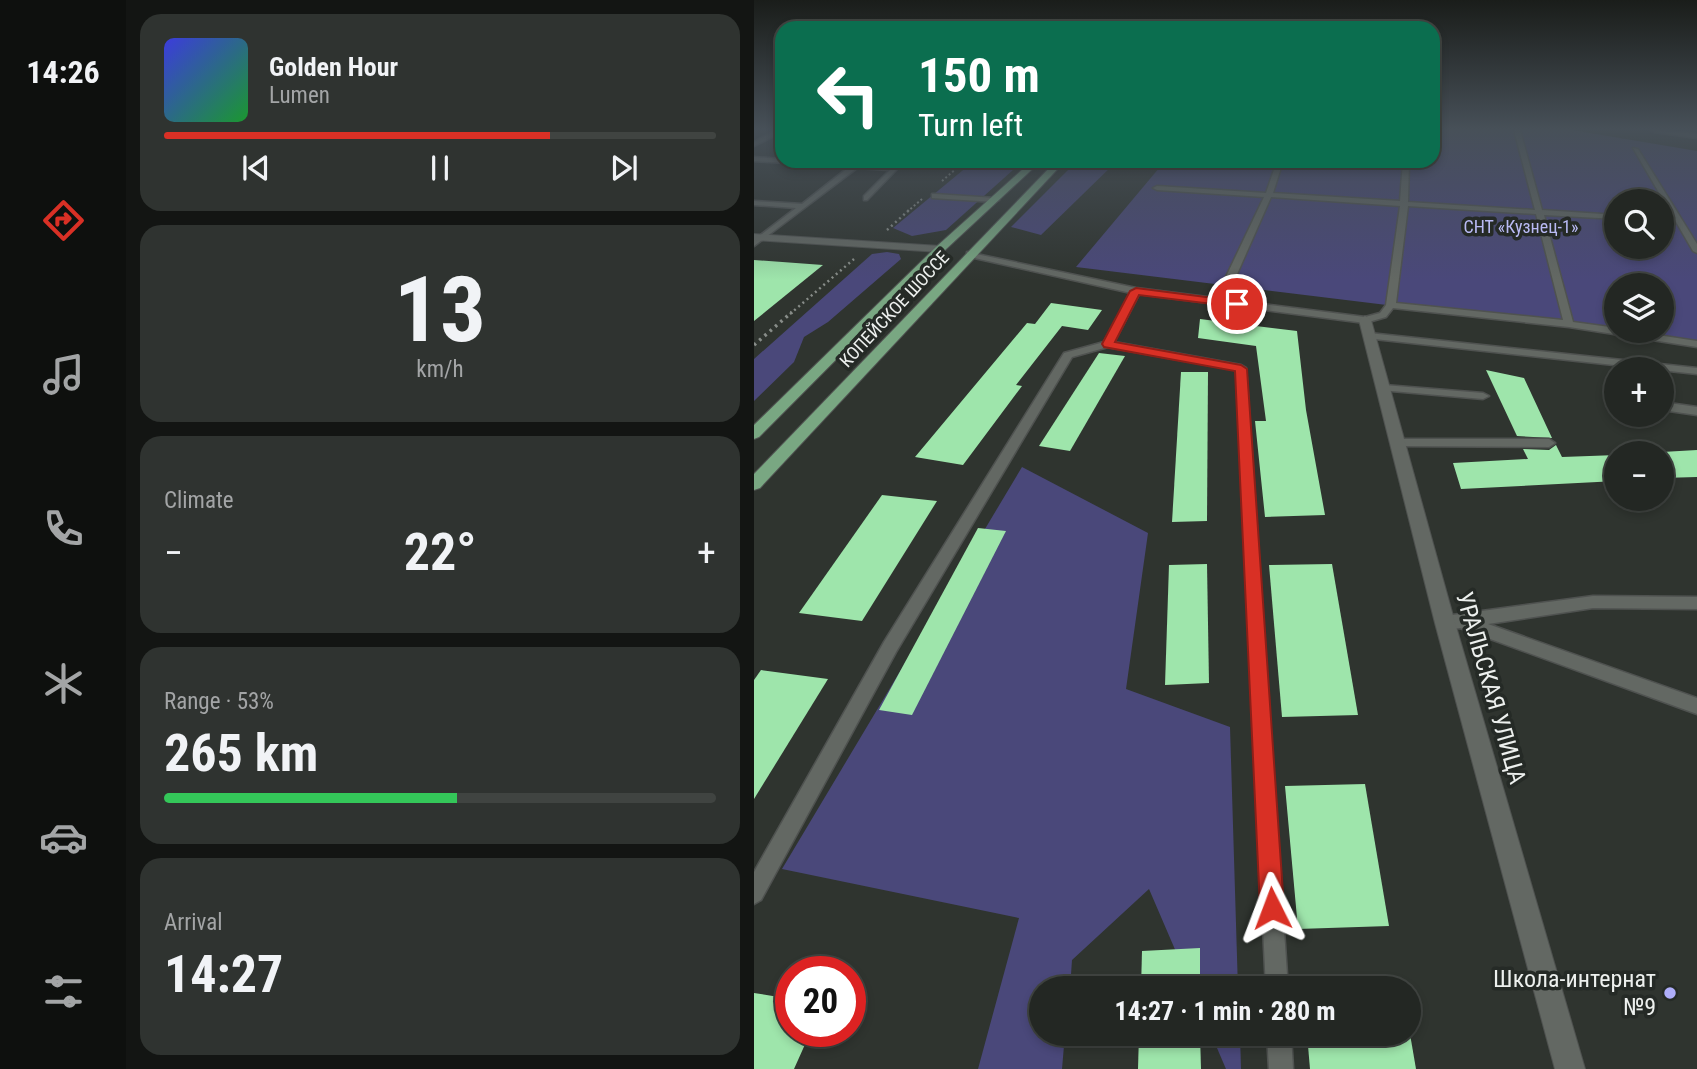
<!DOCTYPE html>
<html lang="en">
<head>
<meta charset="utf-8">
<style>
	:root { --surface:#232723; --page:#2f3330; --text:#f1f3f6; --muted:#a3a5a6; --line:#404441; --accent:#d93025 }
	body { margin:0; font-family:"Roboto Condensed",sans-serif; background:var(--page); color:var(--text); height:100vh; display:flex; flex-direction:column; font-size:26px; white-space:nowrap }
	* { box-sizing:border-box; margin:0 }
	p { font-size:23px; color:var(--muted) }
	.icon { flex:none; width:38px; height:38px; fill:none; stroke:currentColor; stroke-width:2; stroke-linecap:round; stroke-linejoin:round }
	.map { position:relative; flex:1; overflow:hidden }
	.panel { display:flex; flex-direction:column; gap:14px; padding:14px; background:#131513; width:628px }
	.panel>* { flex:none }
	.banner { position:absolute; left:21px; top:21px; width:665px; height:147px; border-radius:21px; box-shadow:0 4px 10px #0003,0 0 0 2px var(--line); background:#0b6e4f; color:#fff; overflow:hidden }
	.buttons { position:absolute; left:850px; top:189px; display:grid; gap:14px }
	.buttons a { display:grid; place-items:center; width:70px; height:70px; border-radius:50%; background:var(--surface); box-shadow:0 4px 10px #0003,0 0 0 2px var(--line); font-size:35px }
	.speed { position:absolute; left:21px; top:956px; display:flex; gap:14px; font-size:35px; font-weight:700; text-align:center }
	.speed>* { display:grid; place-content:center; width:91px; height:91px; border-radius:50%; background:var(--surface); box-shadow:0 4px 10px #0003,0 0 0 2px var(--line); line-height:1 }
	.speed .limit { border:10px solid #d22; background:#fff; color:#111 }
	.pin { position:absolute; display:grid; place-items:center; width:60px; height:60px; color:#fff; margin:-30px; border:4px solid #fff; border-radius:50%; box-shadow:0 2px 7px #0007 }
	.me { position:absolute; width:77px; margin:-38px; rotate:357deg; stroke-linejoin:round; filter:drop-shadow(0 0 5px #0008) }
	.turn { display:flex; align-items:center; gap:24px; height:147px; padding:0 28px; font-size:32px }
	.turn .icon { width:91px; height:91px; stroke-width:2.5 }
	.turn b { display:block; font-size:49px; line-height:60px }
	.big { font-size:52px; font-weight:700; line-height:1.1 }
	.panel .card { flex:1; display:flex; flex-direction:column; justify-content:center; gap:10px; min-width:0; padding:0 24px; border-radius:21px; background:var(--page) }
	.panel .dial { align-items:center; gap:0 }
	.dial b { font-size:91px; line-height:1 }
	.song { display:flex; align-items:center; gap:21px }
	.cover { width:84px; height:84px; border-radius:10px; background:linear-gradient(135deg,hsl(240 70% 55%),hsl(130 70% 35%)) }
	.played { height:7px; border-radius:4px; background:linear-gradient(90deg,var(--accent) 70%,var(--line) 70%) }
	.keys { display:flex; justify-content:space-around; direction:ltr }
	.heat { display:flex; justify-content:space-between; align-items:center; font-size:38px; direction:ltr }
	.charge { height:10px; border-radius:5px; background:linear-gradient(90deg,#34c759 53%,var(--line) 0) }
	.trip { position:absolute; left:275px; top:976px; width:392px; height:70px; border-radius:35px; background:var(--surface); box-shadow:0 4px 10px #0003,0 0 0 2px var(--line); font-weight:700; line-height:70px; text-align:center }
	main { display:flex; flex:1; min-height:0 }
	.tabs { display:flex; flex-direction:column; width:126px; justify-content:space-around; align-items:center; background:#0e100e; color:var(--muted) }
	.tabs .icon { width:49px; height:49px }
	.tabs .selected { color:var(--accent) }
	.tabs b { font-size:32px; color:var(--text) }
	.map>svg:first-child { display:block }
	.green { fill:#4a487a; fill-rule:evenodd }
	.building { fill:#9ee5ab }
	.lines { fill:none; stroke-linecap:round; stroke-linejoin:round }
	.service-casing { stroke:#4f5250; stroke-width:3 }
	.minor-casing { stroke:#4f5250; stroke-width:2 }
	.primary-casing { stroke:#4f5250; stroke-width:2 }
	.path-far2 { stroke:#888d89; stroke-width:2; stroke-dasharray:2 2.5; stroke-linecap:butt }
	.path-far1 { stroke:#888d89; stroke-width:2.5; stroke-dasharray:2 3.5; stroke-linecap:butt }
	.path { stroke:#888d89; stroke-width:3.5; stroke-dasharray:2.5 4.5; stroke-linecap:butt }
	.service { fill:#636863; fill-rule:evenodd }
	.minor { fill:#636863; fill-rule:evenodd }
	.primary { fill:#79a782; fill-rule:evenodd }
	.route { fill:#d93025; stroke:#8d1f18; stroke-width:2 }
	.poi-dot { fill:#afaefa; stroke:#252a26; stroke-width:2.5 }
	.labels { text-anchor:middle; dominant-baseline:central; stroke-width:7; stroke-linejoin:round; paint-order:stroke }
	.far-park-label { font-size:18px; fill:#b9baf4; stroke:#252a26 }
	.far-street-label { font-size:18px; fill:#edf0ee; stroke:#252a26 }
	.near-street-label { font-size:24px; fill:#edf0ee; stroke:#252a26 }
	.near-poi-label { font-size:24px; fill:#edf0ee; stroke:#252a26; text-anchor:end }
</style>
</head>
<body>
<main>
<nav class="tabs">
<b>14:26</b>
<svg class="icon selected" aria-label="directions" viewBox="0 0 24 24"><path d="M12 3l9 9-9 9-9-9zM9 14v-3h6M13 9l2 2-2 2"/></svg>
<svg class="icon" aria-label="music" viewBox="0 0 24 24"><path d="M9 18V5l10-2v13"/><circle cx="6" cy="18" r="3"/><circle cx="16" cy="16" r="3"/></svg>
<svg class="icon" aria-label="phone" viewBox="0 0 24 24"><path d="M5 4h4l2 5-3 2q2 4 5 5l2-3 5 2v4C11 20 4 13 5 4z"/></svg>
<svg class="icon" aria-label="climate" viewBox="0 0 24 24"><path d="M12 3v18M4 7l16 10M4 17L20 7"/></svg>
<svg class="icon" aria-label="car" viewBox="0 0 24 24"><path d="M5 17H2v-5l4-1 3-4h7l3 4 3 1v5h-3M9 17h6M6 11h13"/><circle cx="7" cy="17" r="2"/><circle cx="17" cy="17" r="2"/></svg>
<svg class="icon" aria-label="filters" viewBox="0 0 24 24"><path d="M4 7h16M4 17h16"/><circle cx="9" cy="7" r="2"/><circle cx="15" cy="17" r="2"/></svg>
</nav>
<section class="panel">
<div class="card">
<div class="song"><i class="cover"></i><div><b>Golden Hour</b><p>Lumen</p></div></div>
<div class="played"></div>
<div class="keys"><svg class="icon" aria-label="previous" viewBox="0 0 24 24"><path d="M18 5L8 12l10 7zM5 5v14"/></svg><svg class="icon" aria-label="pause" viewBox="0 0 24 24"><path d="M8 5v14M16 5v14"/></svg><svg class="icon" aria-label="next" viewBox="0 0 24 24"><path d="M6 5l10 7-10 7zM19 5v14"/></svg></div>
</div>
<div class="card dial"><b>13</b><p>km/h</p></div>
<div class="card"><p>Climate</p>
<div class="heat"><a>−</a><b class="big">22°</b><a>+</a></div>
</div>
<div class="card"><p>Range · 53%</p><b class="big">265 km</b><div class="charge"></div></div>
<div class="card"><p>Arrival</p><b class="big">14:27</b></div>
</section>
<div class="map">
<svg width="943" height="1069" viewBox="0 0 943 1069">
	<rect width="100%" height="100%" fill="#2f342f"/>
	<g class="green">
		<path d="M679 130H818L943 151V343L322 267 411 161H679ZM863 201H908V247H863ZM863 285H908V331H863Z"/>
		<path d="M220 161H269L192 230 158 236 139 228Z"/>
		<path d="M323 161H363L287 235 257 227Z"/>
		<path d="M133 252 145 254 147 259 74 322 50 337 40 362 0 401V359L118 254Z"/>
		<path d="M268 467 394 533 372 689 476 727 484 989H438L395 889 318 960 316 989H287V1034H311L308 1069H224L265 918 28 869Z"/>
		<path d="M457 1034H486L487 1069H472Z"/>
	</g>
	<g class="building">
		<path d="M0 260 69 265 0 321Z"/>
		<path d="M297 303 348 310 334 330 308 326 262 385 268 386 209 465 161 457 273 323 281 324Z"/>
		<path d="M446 319 543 331 552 410 571 515 511 517 501 421H512L502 346 444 338Z"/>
		<path d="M345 353 371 356 316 451 285 446Z"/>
		<path d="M732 370 770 378 798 438 763 436Z"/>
		<path d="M427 372H454L453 521 418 522Z"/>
		<path d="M802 445 808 457 863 455V481L707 489 699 463 774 459 769 449 795 450Z"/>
		<path d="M943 450V477L908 478V452Z"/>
		<path d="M128 495 183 501 108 621 45 613Z"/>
		<path d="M224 528 252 531 158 715 125 710Z"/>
		<path d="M453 564 455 683 411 685 415 565Z"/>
		<path d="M578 564 604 715 528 717 515 565Z"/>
		<path d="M7 670 74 679 0 799V680Z"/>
		<path d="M611 784 635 926 544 929 531 786Z"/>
		<path d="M446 948V989H387L388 951Z"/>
		<path d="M0 993 37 999V1031H57L40 1069H0Z"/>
		<path d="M385 1034H446L447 1069H384Z"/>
		<path d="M553 1034H656L662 1069H556Z"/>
	</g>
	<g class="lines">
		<defs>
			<g id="service">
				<path d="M22 130 28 132 0 146V142Z"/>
				<path d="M760 130H766L788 210 863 215V219L790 215 819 322 863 328V331H877L943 341V347L815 327 639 308 632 317 611 323 385 294 360 342 487 365 492 368 534 989H512L482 370 354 347 318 357 142 652 7 900 0 904V872L130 642 310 353 350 342 377 293 216 257 213 256V252L382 288 611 317 626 313 632 305 646 206 517 197 480 281 475 284 470 281 510 197 403 190 399 188 403 186 512 193 523 161H529L519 193 646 201 649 161H655L654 202 781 210ZM654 206 782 214 809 320 642 303Z"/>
				<path d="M897 130 943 134V138L900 132Z"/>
				<path d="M879 148 884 149 943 244V253L939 251Z"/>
				<path d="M0 157 28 159V161H63L144 168 113 200H110V196L136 170 103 168 0 246V240L42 208 0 205V201L48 204 95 167 0 161Z"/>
				<path d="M181 194 241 198 245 200 241 202 178 198V194Z"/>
				<path d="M615 333 943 368V374L611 338V334Z"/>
				<path d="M630 385 729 393 735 396 729 399 626 390V386Z"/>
				<path d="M908 402 943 407V415L908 410Z"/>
				<path d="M644 439H795L801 443 795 447 640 446 638 443Z"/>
				<path d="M839 596 943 597V609L839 608 734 624 943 698V714L706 628 691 630 685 628 683 623 685 618 691 616Z"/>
				<path d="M513 1034H537L539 1069H515Z"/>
			</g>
			<g id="minor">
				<path d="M0 234 186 246 191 249 186 252 0 240Z"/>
				<path d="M611 316 617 320 701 623 831 1069H801L681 623 605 320Z"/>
			</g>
			<g id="primary">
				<path d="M278 161H287L190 251 5 437 0 439V425L182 247Z"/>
				<path d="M302 161H311L6 488 0 490V474Z"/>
			</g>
		</defs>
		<use href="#service" class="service-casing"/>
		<use href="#minor" class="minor-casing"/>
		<use href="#primary" class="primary-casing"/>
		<g class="path-far2">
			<path d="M188 181 211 161"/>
			<path d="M153 212 168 199"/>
		</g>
		<g class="path-far1">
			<path d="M133 230 155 210"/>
			<path d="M36 314 100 259"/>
		</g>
		<path class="path" d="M0 345 38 312"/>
		<use href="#service" class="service"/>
		<use href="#minor" class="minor"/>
		<use href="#primary" class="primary"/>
	</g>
	<linearGradient id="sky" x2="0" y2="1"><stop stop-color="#1a1d1a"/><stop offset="0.46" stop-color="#475058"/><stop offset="1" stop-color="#475058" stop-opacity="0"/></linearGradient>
	<rect width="943" height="280" fill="url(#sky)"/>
	<path class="route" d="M382 288 483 301 489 304 483 307 385 295 361 342 487 365 493 369 530 908 527 916 518 920 510 916 506 908 481 371 350 347 348 344 376 291Z"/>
	<circle class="poi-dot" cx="916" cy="993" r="7"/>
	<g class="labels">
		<g class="far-park-label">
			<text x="767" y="226">СНТ «Кузнец-1»</text>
		</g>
		<g class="far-street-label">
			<text transform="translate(140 309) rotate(-47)">КОПЕЙСКОЕ ШОССЕ</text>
		</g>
		<g class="near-street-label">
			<text transform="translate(737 688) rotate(74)">УРАЛЬСКАЯ УЛИЦА</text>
		</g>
		<g class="near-poi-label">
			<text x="902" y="979">Школа-интернат<tspan x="902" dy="28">№9</tspan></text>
		</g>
	</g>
</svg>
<div class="buttons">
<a><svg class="icon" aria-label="search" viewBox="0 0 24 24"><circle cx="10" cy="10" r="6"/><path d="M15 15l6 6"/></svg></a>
<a><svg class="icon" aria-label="layers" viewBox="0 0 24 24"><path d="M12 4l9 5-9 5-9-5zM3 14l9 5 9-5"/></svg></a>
<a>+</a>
<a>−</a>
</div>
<div class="speed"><div class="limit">20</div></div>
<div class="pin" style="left:483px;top:304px;background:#d93025"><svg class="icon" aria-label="arrive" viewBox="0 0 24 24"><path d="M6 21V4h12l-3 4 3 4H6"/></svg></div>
<svg class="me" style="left:518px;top:908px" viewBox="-20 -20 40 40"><path d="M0-17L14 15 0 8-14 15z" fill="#d93025" stroke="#fff" stroke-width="4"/></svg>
<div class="trip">14:27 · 1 min · 280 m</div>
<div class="banner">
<div class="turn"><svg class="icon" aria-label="left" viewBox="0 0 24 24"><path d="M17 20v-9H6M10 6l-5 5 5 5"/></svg><div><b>150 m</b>Turn left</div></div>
</div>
</div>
</main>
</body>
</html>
